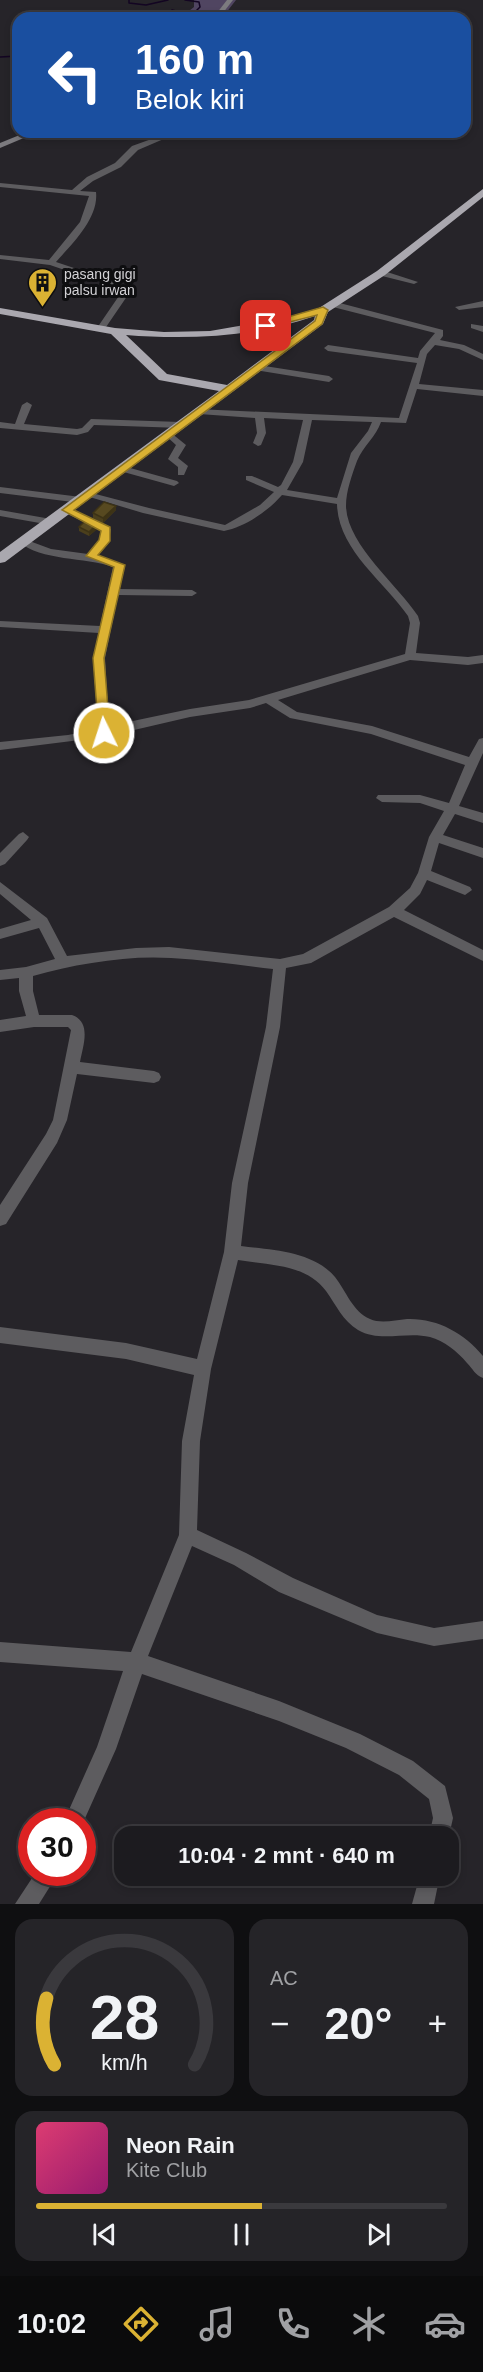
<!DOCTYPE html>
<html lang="id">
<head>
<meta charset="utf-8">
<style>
	:root { --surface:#1c1b1f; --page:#252428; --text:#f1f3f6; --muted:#a0a1a4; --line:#3a393d; --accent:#dbb233 }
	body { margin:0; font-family:Helvetica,sans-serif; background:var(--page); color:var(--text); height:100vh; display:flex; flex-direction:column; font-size:22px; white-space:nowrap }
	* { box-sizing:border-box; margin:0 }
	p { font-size:20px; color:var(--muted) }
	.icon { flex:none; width:33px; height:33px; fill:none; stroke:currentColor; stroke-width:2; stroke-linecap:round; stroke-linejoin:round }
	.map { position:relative; height:1904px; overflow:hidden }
	.drawer { display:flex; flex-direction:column; gap:15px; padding:15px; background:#0f0f11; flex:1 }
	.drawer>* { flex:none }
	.hud { position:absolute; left:12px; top:12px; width:459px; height:126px; border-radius:18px; box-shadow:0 3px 9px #0003,0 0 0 2px var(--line); background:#1a4fa0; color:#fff; overflow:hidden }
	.speed { position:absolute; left:18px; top:1808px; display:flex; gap:12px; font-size:30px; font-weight:700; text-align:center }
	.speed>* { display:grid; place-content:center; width:78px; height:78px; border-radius:50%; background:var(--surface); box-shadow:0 3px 9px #0003,0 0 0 2px var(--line); line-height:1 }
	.speed .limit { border:9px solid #d22; background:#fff; color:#111 }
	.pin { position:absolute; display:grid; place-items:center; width:51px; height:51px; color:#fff; margin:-26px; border-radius:12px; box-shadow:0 3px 9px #0006 }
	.me { position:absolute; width:66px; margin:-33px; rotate:356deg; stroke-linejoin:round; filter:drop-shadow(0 0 4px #0008) }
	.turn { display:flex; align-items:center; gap:21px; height:126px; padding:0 24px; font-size:27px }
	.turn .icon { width:78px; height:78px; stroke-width:2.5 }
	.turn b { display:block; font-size:42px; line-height:51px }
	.big { font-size:45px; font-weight:700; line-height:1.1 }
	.drawer .tile { flex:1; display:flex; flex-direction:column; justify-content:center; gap:9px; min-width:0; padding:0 21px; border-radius:18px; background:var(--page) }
	.drawer .dial { align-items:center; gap:0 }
	.dial svg { height:156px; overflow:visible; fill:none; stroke:var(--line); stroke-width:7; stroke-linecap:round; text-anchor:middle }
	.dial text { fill:var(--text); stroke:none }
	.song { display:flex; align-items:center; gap:18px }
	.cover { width:72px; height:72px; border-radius:9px; background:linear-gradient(135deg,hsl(340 70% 55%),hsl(320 70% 35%)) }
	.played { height:6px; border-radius:3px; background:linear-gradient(90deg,var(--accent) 55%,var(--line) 55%) }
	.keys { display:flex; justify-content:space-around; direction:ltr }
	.heat { display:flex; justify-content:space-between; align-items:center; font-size:33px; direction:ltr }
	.drawer .tiles { flex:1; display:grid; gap:15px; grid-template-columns:1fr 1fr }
	.tile:last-child { grid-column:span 2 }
	.trip { position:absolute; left:114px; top:1826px; width:345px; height:60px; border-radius:18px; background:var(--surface); box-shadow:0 3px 9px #0003,0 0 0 2px var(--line); font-weight:700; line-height:60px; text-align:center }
	.tab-bar { display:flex; height:96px; justify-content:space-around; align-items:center; background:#0b0b0c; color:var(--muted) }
	.tab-bar .icon { width:42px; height:42px }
	.tab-bar .active { color:var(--accent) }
	.tab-bar b { font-size:27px; color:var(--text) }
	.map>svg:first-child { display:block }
	.green { fill:#504561 }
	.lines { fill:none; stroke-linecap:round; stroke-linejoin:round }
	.stream { stroke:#130522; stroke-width:1.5 }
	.street { fill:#5d5c5f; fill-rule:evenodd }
	.secondary { fill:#7c7b7f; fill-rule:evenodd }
	.highway { fill:#aaa8af; fill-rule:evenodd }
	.wall { fill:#4b3f1c }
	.shaded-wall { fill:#3d3316 }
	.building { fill:#574920; stroke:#3d3316; stroke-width:1.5 }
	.route { fill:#dbb233; stroke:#8e7421; stroke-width:1.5 }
	.labels { text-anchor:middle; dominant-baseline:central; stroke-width:6; stroke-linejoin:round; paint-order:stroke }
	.far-poi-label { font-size:14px; fill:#d3d2d6; stroke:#0e0e10; text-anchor:start }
</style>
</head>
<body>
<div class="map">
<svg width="483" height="1904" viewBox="0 0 483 1904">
	<rect width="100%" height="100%" fill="#262429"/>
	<path class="green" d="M194 0H236L222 18H180L194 7Z"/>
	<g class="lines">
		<g class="stream">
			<path d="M129 0V3L146 5 168 0"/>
			<path d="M162 18 172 10 192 15 200 7 199 2 185 0"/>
			<path d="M0 57 18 56"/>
		</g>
		<g class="street">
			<path d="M171 132H180L138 150 121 167 93 181 80 191 96 192C99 218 72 244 56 262L131 287 132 289 104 330 97 328 123 290 50 265 0 259V255L49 260 80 222 89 196 0 187V183L72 190 87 177 115 163 132 146Z"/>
			<path d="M378 271H384L418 282 414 284 378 275Z"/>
			<path d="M332 301 443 330V336L440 340 464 345 483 354V360L459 349 435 345 427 354 419 384 483 390V396L417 389 406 423 381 422C376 437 363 446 357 461 352 475 346 491 346 506 347 545 398 585 418 616L420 623 416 653 468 657 483 655V663L468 665 410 660 278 700 297 712 372 726 469 757 479 739 483 738V753L459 806 483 813V823L455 814 443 835 483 848V858L439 843 431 871 470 887 472 890 465 895 427 880 420 894 404 910 483 950V961L394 917 311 963 286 968 280 1027 248 1183 241 1246C272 1250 313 1251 335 1277 346 1291 353 1312 370 1319 381 1324 395 1320 407 1319 437 1318 464 1333 483 1356V1378C475 1375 473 1369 467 1363 457 1351 444 1341 430 1337 405 1331 381 1343 358 1330 343 1321 336 1305 326 1291 306 1264 269 1265 238 1260L211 1369 200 1441 197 1530 246 1553 293 1578 377 1615 434 1628 483 1621V1639L434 1646 377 1633 279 1592 234 1565 192 1546 148 1656 279 1701 360 1734 413 1761 445 1786 453 1818 449 1836 448 1838V1836H429L433 1818 429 1799 399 1775 346 1748 279 1721 142 1674 116 1749 82 1825V1821H64L97 1747 123 1671 0 1662V1642L131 1652 179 1535 182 1441 194 1375 126 1359 0 1343V1327L126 1343 197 1359 224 1252 232 1183 266 1027 273 969C239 965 205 960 171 958 127 955 75 964 33 976V991L39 1015H72C92 1022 83 1046 80 1062L154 1071 159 1073 161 1077 159 1081 154 1083 77 1074 67 1120 57 1143 6 1224 0 1226V1205L46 1134 53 1120 71 1030 68 1027H34L0 1032V1020L26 1016 19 991V978L0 980V970L26 967 55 959 39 928 0 939V929L31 920 0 894V882L47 918 67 956 136 948 169 947 280 959 303 954 389 907 410 888 418 873 429 837 444 811 420 803 382 802 376 798 378 795H420L449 803 465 765 371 734 290 718 266 703 250 708 190 717 104 737 0 750V742L68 735 98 729 93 658 99 633 0 627V621L100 626 113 567C85 557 41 561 19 542L24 539 51 549 88 554 99 541 101 530 63 512V508L67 507 111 529 109 541 98 555 124 565 119 589 192 590 197 593 192 596 118 595 105 658 109 726 190 709 249 700 405 654 410 623 408 616C384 581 338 550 337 504L282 495C268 511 245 527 224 531L143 513 83 495 88 492 149 508 225 525 260 505 274 492 246 480V476H252L278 487 281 485 293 462 303 420 264 418 266 433 261 445 258 446 253 443 257 433 255 418 199 414 194 411 196 409 399 418 417 363 328 351 324 348 328 345 418 358 420 351 435 333 329 306V302ZM312 420 372 422 368 431 351 453 337 498 287 490 303 462Z"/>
			<path d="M483 301V307L459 310 455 307Z"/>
			<path d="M471 324 483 326V332L471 328Z"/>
			<path d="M258 365 329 376 333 379 329 382 255 370V366Z"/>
			<path d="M27 402 32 405 24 424 77 429 82 428 91 419 181 422 186 425 181 428 94 425 88 432 77 435 0 428V422L15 424 22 405Z"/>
			<path d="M170 432 186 445 178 458 188 466 184 475H178V467L168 459 176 445 165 435Z"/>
			<path d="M123 466 177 481 179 483 174 486 120 471V467Z"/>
			<path d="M0 487 81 497 86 500 81 503 0 493Z"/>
			<path d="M0 510 51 519 56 522 51 525 0 516Z"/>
			<path d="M23 832 29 837 27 840 5 864 0 866V853L19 834Z"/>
			<path d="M36 1872H59L39 1904H15Z"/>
			<path d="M420 1875H440L434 1904H412Z"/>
		</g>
		<g class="secondary">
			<path d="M227 0H233L219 18H213Z"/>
			<path d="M27 132H38L0 148V143Z"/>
		</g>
		<path class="highway" d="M483 189V197L385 275 328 312 323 324 5 562 0 563V552L219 391 159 380 111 334 0 314V308L115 328 164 332 210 331 295 316 319 308 377 271ZM315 316 314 320 227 385 167 374 126 335C188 340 256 337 315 316Z"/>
	</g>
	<g class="wall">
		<path d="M116 506V510L103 523 93 518V513Z"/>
		<path d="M79 527 96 530 89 536 79 531Z"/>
	</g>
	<g class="shaded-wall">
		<path d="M116 506V510L103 523V518Z"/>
		<path d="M95 526 96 530 89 536V532Z"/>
	</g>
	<g class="building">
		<path d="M104 502 116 506 103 518 93 513Z"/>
		<path d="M85 521 95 526 89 532 79 527Z"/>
	</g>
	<path class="route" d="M323 307 328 310 322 324 74 510 110 527V541L98 555 125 565 104 658 110 733 108 736H99L93 658 114 567 86 556 99 540 101 531 62 510 315 321 317 315 266 328 263 327V324Z"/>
	<defs>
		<symbol id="building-pin" viewBox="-11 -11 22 30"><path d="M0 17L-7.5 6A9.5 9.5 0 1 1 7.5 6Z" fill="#dbb233" stroke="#0e0e10"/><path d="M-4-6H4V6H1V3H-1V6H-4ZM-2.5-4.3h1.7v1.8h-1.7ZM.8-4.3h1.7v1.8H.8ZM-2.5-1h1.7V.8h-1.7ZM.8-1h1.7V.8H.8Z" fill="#111"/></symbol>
	</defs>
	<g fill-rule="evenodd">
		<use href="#building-pin" x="26" y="266" width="33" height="45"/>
	</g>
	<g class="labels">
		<g class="far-poi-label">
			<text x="64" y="274">pasang gigi<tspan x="64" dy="16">palsu irwan</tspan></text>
		</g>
	</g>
</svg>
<div class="speed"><div class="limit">30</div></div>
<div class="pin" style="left:266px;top:326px;background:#d93025"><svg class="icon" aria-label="arrive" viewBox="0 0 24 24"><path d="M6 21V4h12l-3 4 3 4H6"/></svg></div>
<svg class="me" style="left:104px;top:733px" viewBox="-20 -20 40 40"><circle r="17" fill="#dbb233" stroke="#fff" stroke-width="3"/><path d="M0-11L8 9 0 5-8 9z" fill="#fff"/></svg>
<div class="trip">10:04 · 2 mnt · 640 m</div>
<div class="hud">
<div class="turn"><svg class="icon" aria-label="left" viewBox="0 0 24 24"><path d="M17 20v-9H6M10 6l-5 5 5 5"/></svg><div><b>160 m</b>Belok kiri</div></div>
</div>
</div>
<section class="drawer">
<div class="tiles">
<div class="tile dial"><svg viewBox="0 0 100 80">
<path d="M14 69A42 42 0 1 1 86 69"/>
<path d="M14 69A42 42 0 0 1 10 35" stroke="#dbb233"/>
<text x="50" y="56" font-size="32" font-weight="700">28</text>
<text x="50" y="72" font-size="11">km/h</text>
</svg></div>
<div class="tile"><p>AC</p>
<div class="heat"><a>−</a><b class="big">20°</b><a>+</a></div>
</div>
<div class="tile">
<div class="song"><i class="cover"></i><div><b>Neon Rain</b><p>Kite Club</p></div></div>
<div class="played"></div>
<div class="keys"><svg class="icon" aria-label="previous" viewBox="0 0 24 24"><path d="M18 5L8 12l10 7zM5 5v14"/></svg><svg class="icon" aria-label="pause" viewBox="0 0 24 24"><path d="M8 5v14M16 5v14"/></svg><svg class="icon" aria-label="next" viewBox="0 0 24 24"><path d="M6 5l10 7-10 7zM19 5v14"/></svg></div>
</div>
</div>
</section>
<nav class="tab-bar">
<b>10:02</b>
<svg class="icon active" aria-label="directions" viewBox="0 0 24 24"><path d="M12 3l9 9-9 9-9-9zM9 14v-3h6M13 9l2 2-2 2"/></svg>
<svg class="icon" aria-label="music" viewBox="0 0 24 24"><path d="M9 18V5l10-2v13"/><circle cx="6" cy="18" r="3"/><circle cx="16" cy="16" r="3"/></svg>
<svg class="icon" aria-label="phone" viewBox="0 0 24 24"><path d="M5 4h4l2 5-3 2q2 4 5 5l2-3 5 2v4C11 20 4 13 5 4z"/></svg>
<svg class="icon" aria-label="climate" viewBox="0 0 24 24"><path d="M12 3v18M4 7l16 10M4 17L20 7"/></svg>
<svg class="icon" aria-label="car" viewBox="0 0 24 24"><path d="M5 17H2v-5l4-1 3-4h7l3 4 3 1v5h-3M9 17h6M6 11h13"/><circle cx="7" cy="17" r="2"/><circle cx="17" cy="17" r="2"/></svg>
</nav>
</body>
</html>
